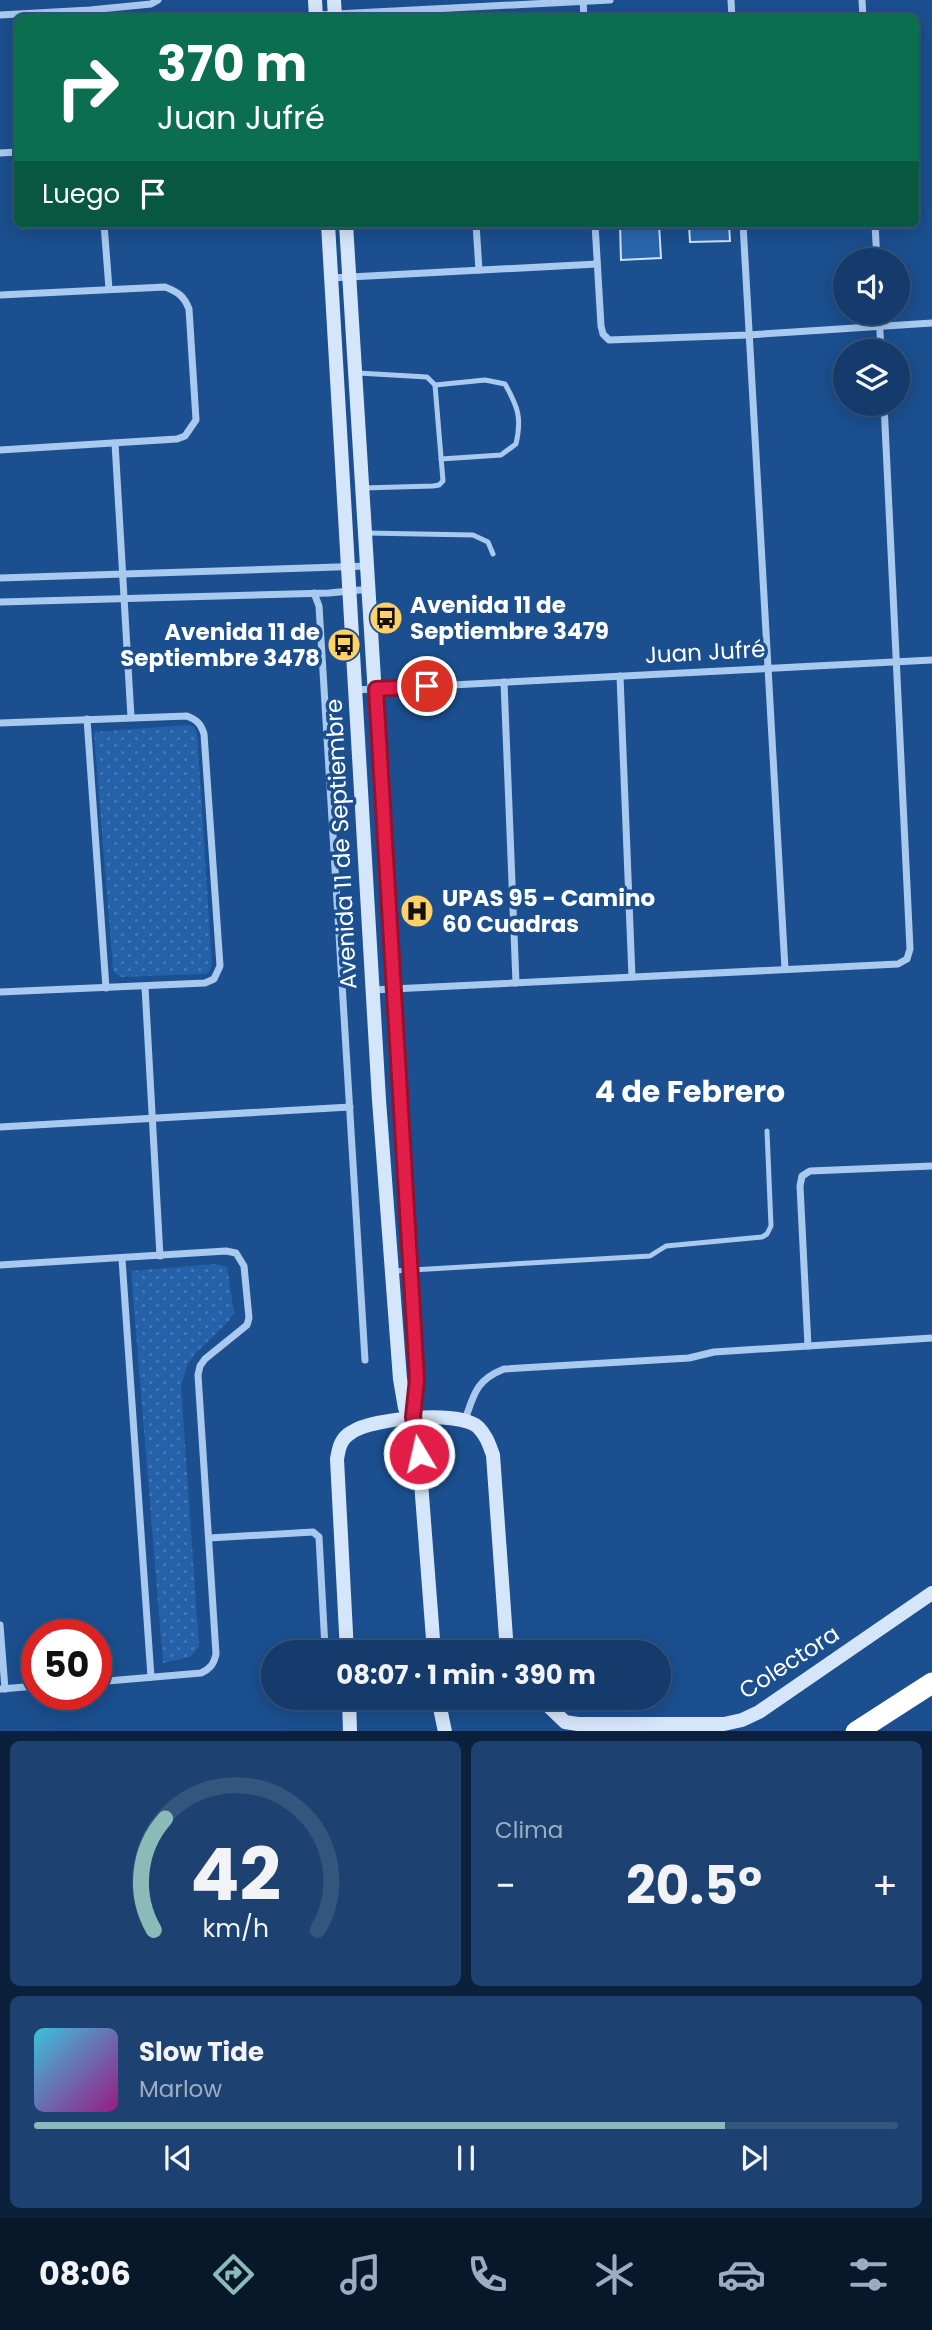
<!DOCTYPE html>
<html lang="es">
<head>
<meta charset="utf-8">
<style>
	:root { --surface:#143b6b; --page:#1d4271; --text:#f1f3f6; --muted:#9dadc1; --line:#33557e; --accent:#8bbbb9 }
	body { margin:0; font-family:Poppins,sans-serif; background:var(--page); color:var(--text); height:100vh; display:flex; flex-direction:column; font-size:26px; white-space:nowrap }
	* { box-sizing:border-box; margin:0 }
	p { font-size:23px; color:var(--muted) }
	.icon { flex:none; width:38px; height:38px; fill:none; stroke:currentColor; stroke-width:2; stroke-linecap:round; stroke-linejoin:round }
	.map { position:relative; height:1731px; overflow:hidden }
	.sheet { display:flex; flex-direction:column; gap:10px; padding:10px; background:#0b203b; flex:1 }
	.sheet>* { flex:none }
	.banner { position:absolute; left:14px; top:14px; width:905px; height:214px; border-radius:10px; box-shadow:0 4px 18px #0003,0 0 0 2px var(--line); background:#0b6e4f; color:#fff; overflow:hidden }
	.fabs { position:absolute; left:833px; top:248px; display:grid; gap:14px }
	.fabs a { display:grid; place-items:center; width:77px; height:77px; border-radius:50%; background:var(--surface); box-shadow:0 4px 18px #0003,0 0 0 2px var(--line); font-size:35px }
	.speed { position:absolute; left:21px; top:1619px; display:flex; gap:14px; font-size:35px; font-weight:700; text-align:center }
	.speed>* { display:grid; place-content:center; width:91px; height:91px; border-radius:50%; background:var(--surface); box-shadow:0 4px 18px #0003,0 0 0 2px var(--line); line-height:1 }
	.speed .limit { border:10px solid #d22; background:#fff; color:#111 }
	.pin { position:absolute; display:grid; place-items:center; width:60px; height:60px; color:#fff; margin:-30px; border:4px solid #fff; border-radius:50%; box-shadow:0 2px 7px #0007 }
	.me { position:absolute; width:77px; margin:-38px; rotate:351deg; stroke-linejoin:round; filter:drop-shadow(0 0 5px #0008) }
	.turn { display:flex; align-items:center; gap:24px; height:147px; padding:0 28px; font-size:32px }
	.turn .icon { width:91px; height:91px; stroke-width:2.5 }
	.turn b { display:block; font-size:49px; line-height:60px }
	.then { display:flex; align-items:center; height:66px; padding:0 28px; background:#0003; gap:14px; font-size:26px }
	.big { font-size:52px; font-weight:700; line-height:1.1 }
	.sheet .tile { flex:1; display:flex; flex-direction:column; justify-content:center; gap:10px; min-width:0; padding:0 24px; border-radius:10px; background:var(--page) }
	.sheet .dial { align-items:center; gap:0 }
	.dial svg { height:182px; overflow:visible; fill:none; stroke:var(--line); stroke-width:7; stroke-linecap:round; text-anchor:middle }
	.dial text { fill:var(--text); stroke:none }
	.song { display:flex; align-items:center; gap:21px }
	.cover { width:84px; height:84px; border-radius:10px; background:linear-gradient(135deg,hsl(190 70% 55%),hsl(310 70% 35%)) }
	.played { height:7px; border-radius:4px; background:linear-gradient(90deg,var(--accent) 80%,var(--line) 80%) }
	.keys { display:flex; justify-content:space-around; direction:ltr }
	.heat { display:flex; justify-content:space-between; align-items:center; font-size:38px; direction:ltr }
	.sheet .tiles { flex:1; display:grid; gap:10px; grid-template-columns:1fr 1fr }
	.tile:last-child { grid-column:span 2 }
	.trip { position:absolute; left:261px; top:1640px; width:410px; height:70px; border-radius:35px; background:var(--surface); box-shadow:0 4px 18px #0003,0 0 0 2px var(--line); font-weight:700; line-height:70px; text-align:center }
	.tabs { display:flex; height:112px; justify-content:space-around; align-items:center; background:#08182b; color:var(--muted) }
	.tabs .icon { width:49px; height:49px }
	.tabs .selected { color:var(--accent) }
	.tabs b { font-size:32px; color:var(--text) }
	.map>svg:first-child { display:block }
	.park { fill:url(#park-dots) }
	.building { fill:#2a66ad; stroke:#cfe3fa; stroke-width:2 }
	.lines { fill:none; stroke-linecap:round; stroke-linejoin:round }
	.lane { stroke:#a9c9ee; stroke-width:5 }
	.street { stroke:#a9c9ee; stroke-width:7 }
	.secondary { stroke:#d6e6fa; stroke-width:14 }
	.highway { stroke:#fff; stroke-width:21 }
	.route-casing { stroke:#92132f; stroke-width:18 }
	.route { stroke:#e11d48; stroke-width:12 }
	.labels { text-anchor:middle; dominant-baseline:central; stroke-width:7; stroke-linejoin:round; paint-order:stroke }
	.poi-label { font-size:23px; font-weight:bold; fill:#fff; stroke:#1b4f8f; text-anchor:start }
	.street-label { font-size:23px; fill:#fff; stroke:#1b4f8f }
	.district-label { font-size:30px; font-weight:bold; fill:#fff; stroke:#1b4f8f }
</style>
</head>
<body>
<div class="map">
<svg width="932" height="1732" viewBox="0 0 932 1732">
	<defs>
		<pattern id="park-dots" width="8" height="8" patternUnits="userSpaceOnUse" patternTransform="scale(1.75)"><rect width="8" height="8" fill="#2461a8"/><path d="M2 2h.1M6 6h.1" fill="none" stroke="#4579b5" stroke-width="1.8" stroke-linecap="round"/></pattern>
	</defs>
	<rect width="100%" height="100%" fill="#1b4f8f"/>
	<g class="park">
		<path d="M188 725 194 727 197 734 212 964 210 971 206 974 121 977 113 971 94 732Z"/>
		<path d="M214 1264 227 1267 234 1313 229 1321 195 1354 187 1366 181 1386 199 1647 190 1657 163 1663 131 1271Z"/>
	</g>
	<g class="building">
		<path d="M620 224H659L661 258 621 260Z"/>
		<path d="M689 224H729L730 241 690 242Z"/>
	</g>
	<g class="lines">
		<g class="lane">
			<path d="M358 373 427 377 435 385 443 481 439 485 433 486 363 488"/>
			<path d="M435 385 485 380 505 384C518 407 522 418 516 444L501 455 441 459"/>
			<path d="M366 533 473 535 488 542 493 554"/>
			<path d="M395 1271 650 1256 666 1246 762 1237 767 1234 771 1226 767 1131"/>
		</g>
		<g class="street">
			<path d="M583 0 584 18"/>
			<path d="M731 0 732 18"/>
			<path d="M862 0 863 18"/>
			<path d="M0 15 90 10 151 4 158 0"/>
			<path d="M316 15 610 0"/>
			<path d="M0 153 18 152"/>
			<path d="M104 224 109 289"/>
			<path d="M476 224 479 270"/>
			<path d="M595 224 601 326 603 334 609 340 748 335 932 323"/>
			<path d="M743 224 785 969"/>
			<path d="M875 224 877 261"/>
			<path d="M331 278 597 264"/>
			<path d="M0 295 165 287C178 292 184 296 189 309L196 420 185 436 177 439 0 450"/>
			<path d="M879 313 881 352"/>
			<path d="M115 443 131 717"/>
			<path d="M0 578 367 566"/>
			<path d="M314 593 319 606 365 1360"/>
			<path d="M0 602 329 593 370 589"/>
			<path d="M620 676 632 977"/>
			<path d="M504 682 516 983"/>
			<path d="M355 690 932 660"/>
			<path d="M87 719 106 988"/>
			<path d="M0 723 187 716C197 720 201 724 204 734L220 966 214 979 205 983 0 992"/>
			<path d="M145 987 160 1256"/>
			<path d="M372 990 898 964 907 959 910 949 884 404"/>
			<path d="M0 1127 350 1107"/>
			<path d="M122 1259 151 1677"/>
			<path d="M0 1265 226 1251 236 1253 244 1266 249 1318 247 1325 205 1359 200 1366 198 1375 216 1654C214 1664 210 1669 201 1673L96 1682"/>
			<path d="M808 1346 800 1186 802 1176 810 1171 932 1166"/>
			<path d="M465 1420C474 1394 476 1380 504 1369L689 1358 714 1352 932 1338"/>
			<path d="M209 1538 313 1532 319 1537 325 1648"/>
			<path d="M0 1625 5 1689"/>
			<path d="M1 1689 37 1686"/>
		</g>
		<g class="secondary">
			<path d="M315 0 316 18"/>
			<path d="M334 0 335 18"/>
			<path d="M328 224 379 1100 400 1379 405 1408 413 1417"/>
			<path d="M346 224 417 1379 413 1417 420 1469 434 1652"/>
			<path d="M347 1652 337 1459C339 1447 341 1438 352 1432 373 1418 458 1410 478 1427 486 1435 489 1444 493 1455L507 1652"/>
			<path d="M349 1698 350 1732"/>
			<path d="M438 1698 445 1732"/>
			<path d="M540 1698 565 1722 578 1724H724L742 1720 759 1712 932 1593"/>
		</g>
		<path class="highway" d="M856 1732 932 1683"/>
	</g>
	<g class="lines">
		<defs>
			<path id="route" d="M419 1454 413 1417 417 1379 376 689 427 686"/>
		</defs>
		<use href="#route" class="route-casing"/>
		<use href="#route" class="route"/>
	</g>
	<defs>
		<symbol id="bus-disc" viewBox="-11 -11 22 22"><circle r="9.5" fill="#ffd166" stroke="#1b4f8f"/><path d="M-5-6H5V4H4V6H2V4H-2V6H-4V4H-5ZM-3.5-4V0h7V-4ZM-3.5 1.2v1.5H-2V1.2ZM2 1.2v1.5H3.5V1.2Z" fill="#111"/></symbol>
		<symbol id="hospital-disc" viewBox="-11 -11 22 22"><circle r="9.5" fill="#ffd166" stroke="#1b4f8f"/><path d="M-5-5h3v3.5h4V-5h3V5h-3V1.5h-4V5h-3Z" fill="#111"/></symbol>
	</defs>
	<g fill-rule="evenodd">
		<use href="#bus-disc" x="367" y="599" width="38" height="38"/>
		<use href="#bus-disc" x="325" y="626" width="38" height="38"/>
		<use href="#hospital-disc" x="398" y="892" width="38" height="38"/>
	</g>
	<g class="labels">
		<g class="poi-label">
			<text x="410" y="605">Avenida 11 de<tspan x="410" dy="26">Septiembre 3479</tspan></text>
			<text x="320" y="632" text-anchor="end">Avenida 11 de<tspan x="320" dy="26">Septiembre 3478</tspan></text>
			<text x="442" y="898">UPAS 95 - Camino<tspan x="442" dy="26">60 Cuadras</tspan></text>
		</g>
		<g class="street-label">
			<text transform="translate(705 652) rotate(-3)">Juan Jufré</text>
			<text transform="translate(341 844) rotate(-93)">Avenida 11 de Septiembre</text>
			<text transform="translate(789 1662) rotate(-33)">Colectora</text>
		</g>
		<g class="district-label">
			<text x="690" y="1091">4 de Febrero</text>
		</g>
	</g>
</svg>
<div class="fabs">
<a><svg class="icon" aria-label="sound" viewBox="0 0 24 24"><path d="M4 9h4l5-4v14l-5-4H4zM17 9q2 3 0 6"/></svg></a>
<a><svg class="icon" aria-label="layers" viewBox="0 0 24 24"><path d="M12 4l9 5-9 5-9-5zM3 14l9 5 9-5"/></svg></a>
</div>
<div class="speed"><div class="limit">50</div></div>
<div class="pin" style="left:427px;top:686px;background:#d93025"><svg class="icon" aria-label="arrive" viewBox="0 0 24 24"><path d="M6 21V4h12l-3 4 3 4H6"/></svg></div>
<svg class="me" style="left:419px;top:1454px" viewBox="-20 -20 40 40"><circle r="17" fill="#e11d48" stroke="#fff" stroke-width="3"/><path d="M0-11L8 9 0 5-8 9z" fill="#fff"/></svg>
<div class="trip">08:07 · 1 min · 390 m</div>
<div class="banner">
<div class="turn"><svg class="icon" aria-label="right" viewBox="0 0 24 24"><path d="M7 20v-9h11M14 6l5 5-5 5"/></svg><div><b>370 m</b>Juan Jufré</div></div>
<div class="then">Luego<svg class="icon" aria-label="arrive" viewBox="0 0 24 24"><path d="M6 21V4h12l-3 4 3 4H6"/></svg></div>
</div>
</div>
<section class="sheet">
<div class="tiles">
<div class="tile dial"><svg viewBox="0 0 100 80">
<path d="M14 69A42 42 0 1 1 86 69"/>
<path d="M14 69A42 42 0 0 1 19 20" stroke="#8bbbb9"/>
<text x="50" y="56" font-size="32" font-weight="700">42</text>
<text x="50" y="72" font-size="11">km/h</text>
</svg></div>
<div class="tile"><p>Clima</p>
<div class="heat"><a>−</a><b class="big">20.5°</b><a>+</a></div>
</div>
<div class="tile">
<div class="song"><i class="cover"></i><div><b>Slow Tide</b><p>Marlow</p></div></div>
<div class="played"></div>
<div class="keys"><svg class="icon" aria-label="previous" viewBox="0 0 24 24"><path d="M18 5L8 12l10 7zM5 5v14"/></svg><svg class="icon" aria-label="pause" viewBox="0 0 24 24"><path d="M8 5v14M16 5v14"/></svg><svg class="icon" aria-label="next" viewBox="0 0 24 24"><path d="M6 5l10 7-10 7zM19 5v14"/></svg></div>
</div>
</div>
</section>
<nav class="tabs">
<b>08:06</b>
<svg class="icon selected" aria-label="directions" viewBox="0 0 24 24"><path d="M12 3l9 9-9 9-9-9zM9 14v-3h6M13 9l2 2-2 2"/></svg>
<svg class="icon" aria-label="music" viewBox="0 0 24 24"><path d="M9 18V5l10-2v13"/><circle cx="6" cy="18" r="3"/><circle cx="16" cy="16" r="3"/></svg>
<svg class="icon" aria-label="phone" viewBox="0 0 24 24"><path d="M5 4h4l2 5-3 2q2 4 5 5l2-3 5 2v4C11 20 4 13 5 4z"/></svg>
<svg class="icon" aria-label="climate" viewBox="0 0 24 24"><path d="M12 3v18M4 7l16 10M4 17L20 7"/></svg>
<svg class="icon" aria-label="car" viewBox="0 0 24 24"><path d="M5 17H2v-5l4-1 3-4h7l3 4 3 1v5h-3M9 17h6M6 11h13"/><circle cx="7" cy="17" r="2"/><circle cx="17" cy="17" r="2"/></svg>
<svg class="icon" aria-label="filters" viewBox="0 0 24 24"><path d="M4 7h16M4 17h16"/><circle cx="9" cy="7" r="2"/><circle cx="15" cy="17" r="2"/></svg>
</nav>
</body>
</html>
